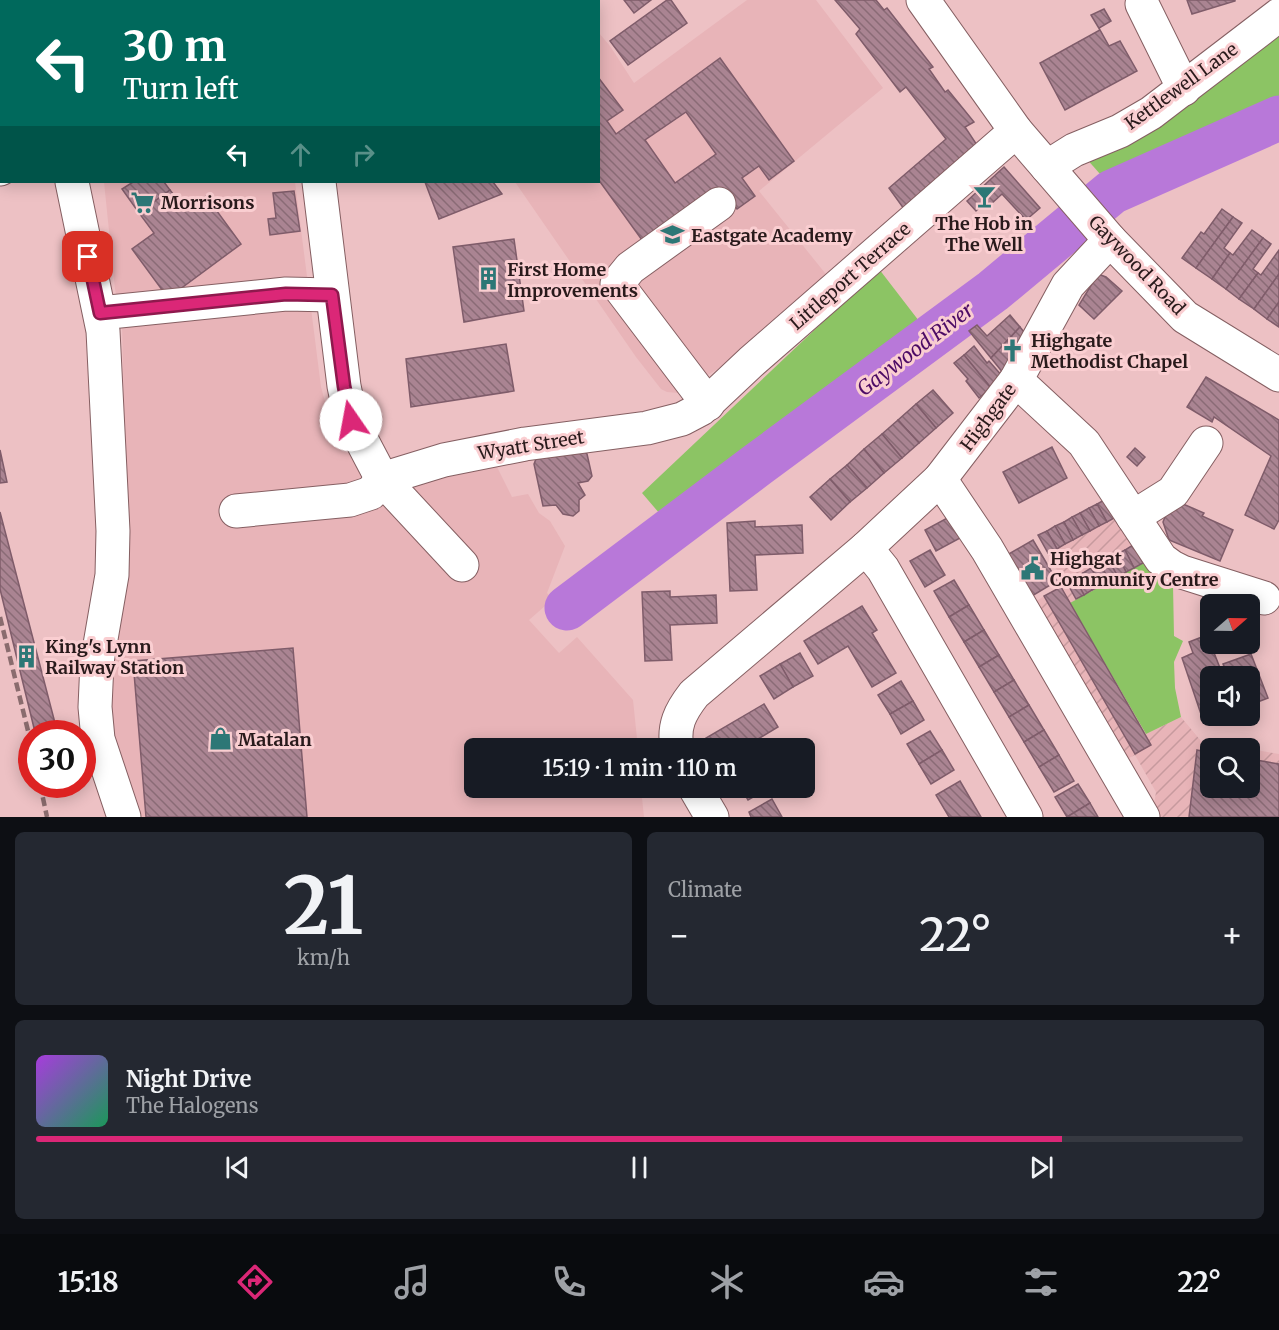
<!DOCTYPE html>
<html lang="en">
<head>
<meta charset="utf-8">
<style>
	:root { --surface:#171b24; --page:#242831; --text:#f1f3f6; --muted:#9ea1a6; --line:#363941; --accent:#db2777 }
	body { margin:0; font-family:Merriweather,serif; background:var(--page); color:var(--text); height:100vh; display:flex; flex-direction:column; font-size:22px; white-space:nowrap }
	* { box-sizing:border-box; margin:0 }
	p { font-size:20px; color:var(--muted) }
	.icon { flex:none; width:33px; height:33px; fill:none; stroke:currentColor; stroke-width:2; stroke-linecap:round; stroke-linejoin:round }
	.map { position:relative; height:817px; overflow:hidden }
	.sheet { display:flex; flex-direction:column; gap:15px; padding:15px; background:#0d0f14; flex:1 }
	.sheet>* { flex:none }
	.banner { position:absolute; left:0px; top:0px; width:600px; height:183px; box-shadow:0 3px 15px #0003; background:#00695c; color:#fff; overflow:hidden }
	.needle { width:39px; rotate:70deg }
	.tools { position:absolute; left:1200px; top:594px; display:grid; gap:12px }
	.tools a { display:grid; place-items:center; width:60px; height:60px; border-radius:9px; background:var(--surface); box-shadow:0 3px 15px #0003; font-size:30px }
	.speed { position:absolute; left:18px; top:720px; display:flex; gap:12px; font-size:30px; font-weight:700; text-align:center }
	.speed>* { display:grid; place-content:center; width:78px; height:78px; border-radius:50%; background:var(--surface); box-shadow:0 3px 15px #0003; line-height:1 }
	.speed .limit { border:9px solid #d22; background:#fff; color:#111 }
	.pin { position:absolute; display:grid; place-items:center; width:51px; height:51px; color:#fff; margin:-26px; border-radius:12px; box-shadow:0 3px 9px #0006 }
	.me { position:absolute; width:66px; margin:-33px; rotate:348deg; stroke-linejoin:round; filter:drop-shadow(0 0 4px #0008) }
	.turn { display:flex; align-items:center; gap:21px; height:126px; padding:0 24px; font-size:27px }
	.turn .icon { width:78px; height:78px; stroke-width:2.5 }
	.turn b { display:block; font-size:42px; line-height:51px }
	.lanes { display:flex; align-items:center; height:57px; padding:0 24px; background:#0003; justify-content:center; gap:30px; direction:ltr }
	.lanes .off { opacity:.35 }
	.big { font-size:45px; font-weight:600; line-height:1.1 }
	.sheet .widget { flex:1; display:flex; flex-direction:column; justify-content:center; gap:9px; min-width:0; padding:0 21px; border-radius:9px; background:var(--page) }
	.sheet .dial { align-items:center; gap:0 }
	.dial b { font-size:78px; line-height:1 }
	.song { display:flex; align-items:center; gap:18px }
	.cover { width:72px; height:72px; border-radius:9px; background:linear-gradient(135deg,hsl(280 70% 55%),hsl(150 70% 35%)) }
	.played { height:6px; border-radius:3px; background:linear-gradient(90deg,var(--accent) 85%,var(--line) 85%) }
	.keys { display:flex; justify-content:space-around; direction:ltr }
	.heat { display:flex; justify-content:space-between; align-items:center; font-size:33px; direction:ltr }
	.sheet .tiles { flex:1; display:grid; gap:15px; grid-template-columns:1fr 1fr }
	.widget:last-child { grid-column:span 2 }
	.trip { position:absolute; left:464px; top:738px; width:351px; height:60px; border-radius:9px; background:var(--surface); box-shadow:0 3px 15px #0003; font-weight:600; line-height:60px; text-align:center }
	.tab-bar { display:flex; height:96px; justify-content:space-around; align-items:center; background:#090b0e; color:var(--muted) }
	.tab-bar .icon { width:42px; height:42px }
	.tab-bar .active { color:var(--accent) }
	.tab-bar b { font-size:27px; color:var(--text) }
	.map>svg:first-child { display:block }
	.built { fill:#e8b4b8 }
	.industrial { fill:url(#industrial-furrows) }
	.park { fill:#8cc464 }
	.lines { fill:none; stroke-linecap:round; stroke-linejoin:round }
	.river { stroke:#b878d9; stroke-width:45 }
	.building { fill:url(#building-back-hatch); stroke:#7f5c6a; stroke-width:1.5; fill-rule:evenodd }
	.minor-casing { stroke:#855f62; stroke-width:35 }
	.major-casing { stroke:#855f62; stroke-width:35 }
	.minor { stroke:#fff; stroke-width:33 }
	.major { stroke:#fff; stroke-width:33 }
	.rail { stroke:#8a6c6e; stroke-width:4.5; stroke-dasharray:9 4.5; stroke-linecap:butt }
	.route-casing { stroke:#8e194d; stroke-width:15 }
	.route { stroke:#db2777; stroke-width:10 }
	.labels { text-anchor:middle; dominant-baseline:central; stroke-width:6; stroke-linejoin:round; paint-order:stroke }
	.street-label { font-size:18px; fill:#291a1b; stroke:#faced1 }
	.poi-label { font-size:18px; font-weight:bold; fill:#291a1b; stroke:#faced1; text-anchor:start }
	.water-label { font-size:20px; font-style:italic; fill:#4c0b65; stroke:#faced1 }
</style>
</head>
<body>
<div class="map">
<svg width="1279" height="817" viewBox="0 0 1279 817">
	<defs>
		<pattern id="industrial-furrows" width="10" height="10" patternUnits="userSpaceOnUse" patternTransform="scale(1.5)"><rect width="10" height="10" fill="#e8b4b8"/><path d="M-1 1l2-2M0 10L10 0M9 11l2-2" fill="none" stroke="#c79a9e"/></pattern>
		<pattern id="building-back-hatch" width="6" height="6" patternUnits="userSpaceOnUse" patternTransform="scale(1.5)"><rect width="6" height="6" fill="#aa8492"/><path d="M-1 5l2 2M0 0l6 6M5-1l2 2" fill="none" stroke="#8a6b76"/></pattern>
	</defs>
	<rect width="100%" height="100%" fill="#edc1c4"/>
	<g class="built">
		<path d="M747 0H816L883 88 759 191 829 278 724 365 679 393 667 392 661 389 636 357 515 182H598L599 33 610 46 634 83Z"/>
		<path d="M104 182H295L321 387 333 430 341 451 432 480 496 465 512 497 528 494 539 513 550 521 565 546 547 593 553 599 529 620 559 653 577 637 633 700 638 748H474V788H641L644 817H132L107 729 127 536 122 324 115 289Z"/>
	</g>
	<path class="industrial" d="M1106 499 1143 563 1071 603 1146 734 1181 717 1201 741 1246 748H1210V788H1250V749L1279 754V817H1152L1156 792 1135 755 1121 762 1029 606 1064 583 1038 535Z"/>
	<g class="park">
		<path d="M1279 29V107L1108 183 1085 157Z"/>
		<path d="M879 269 939 347 779 456 678 535 642 493Z"/>
		<path d="M1143 563 1173 585 1174 636 1183 641 1174 662 1175 688 1181 717 1146 734 1070 603Z"/>
	</g>
	<g class="lines">
		<path class="river" d="M567 608 757 465 993 291 1112 192 1279 118"/>
	</g>
	<g class="building">
		<path d="M0 0 38 2H2V50Z"/>
		<path d="M624 0H651L634 13Z"/>
		<path d="M667 0H671L687 23 628 65 610 41Z"/>
		<path d="M835 0H876L884 10 887 8 933 67 929 69 945 92 948 90 974 122 965 127 979 148 904 209 889 188 946 139 906 87 900 92 856 34 860 29Z"/>
		<path d="M1187 0H1235V1L1192 14Z"/>
		<path d="M1104 9 1111 21 1099 28 1109 46 1120 41 1137 71 1065 110 1040 63 1100 30 1091 15Z"/>
		<path d="M720 58 794 161 769 180 759 166 742 178 755 196 737 209 724 191 647 247 598 179V77L623 110 607 121 616 134ZM686 112 716 154 675 183 645 140Z"/>
		<path d="M1004 167 1040 208 1026 220 1002 194 990 205 986 201 976 211 967 201Z"/>
		<path d="M133 182H164L170 190 139 213 122 189Z"/>
		<path d="M425 182H493L502 194 439 219Z"/>
		<path d="M170 190 186 211 206 196 241 244 168 298 132 249 154 233 139 213Z"/>
		<path d="M294 191 300 231 270 235 268 219 276 218 273 193Z"/>
		<path d="M1222 209 1233 217 1196 268 1182 258 1201 232 1204 234Z"/>
		<path d="M1233 217 1242 223 1224 248 1230 253 1212 279 1196 268Z"/>
		<path d="M1252 230 1263 238 1226 289 1212 279 1230 253 1233 255Z"/>
		<path d="M1263 238 1271 244 1253 269 1258 273 1239 299 1226 289Z"/>
		<path d="M514 239 524 311 464 322 453 247Z"/>
		<path d="M1279 250V274L1254 309 1239 299 1258 273 1261 275Z"/>
		<path d="M1098 274 1106 277 1122 291 1094 319 1079 305Z"/>
		<path d="M1279 274V302L1267 319 1254 309Z"/>
		<path d="M1279 302V327L1267 319Z"/>
		<path d="M1010 315 1020 327 991 358 969 331 977 325 987 336Z"/>
		<path d="M1020 327 1032 342 1004 374 991 358Z"/>
		<path d="M506 344 514 391 411 407 406 359Z"/>
		<path d="M974 346 987 363 989 361 1003 377 991 388 964 355Z"/>
		<path d="M964 355 991 388 979 398 966 381 968 379 954 363Z"/>
		<path d="M1206 377 1279 420V520L1274 529 1245 515 1271 456 1214 417 1212 422 1187 407Z"/>
		<path d="M933 390 953 413 936 428 916 404Z"/>
		<path d="M916 404 936 428 919 443 898 420Z"/>
		<path d="M898 420 919 443 902 458 882 434Z"/>
		<path d="M882 434 902 458 884 473 864 449Z"/>
		<path d="M1052 447 1067 478 1019 503 1003 472Z"/>
		<path d="M1135 448 1145 457 1137 466 1127 457Z"/>
		<path d="M864 449 884 473 867 488 847 465Z"/>
		<path d="M0 450 7 482 0 483Z"/>
		<path d="M582 450 587 454 592 476 588 481 578 483 585 495 579 500V511L573 516 563 514 556 505 543 506 534 464 536 459Z"/>
		<path d="M847 465 867 488 850 502 830 479Z"/>
		<path d="M830 479 850 502 831 520 810 497Z"/>
		<path d="M1106 499 1116 517 1107 522 1097 504Z"/>
		<path d="M1176 501 1204 513 1202 516 1233 530 1220 561 1169 540 1163 522 1169 507Z"/>
		<path d="M1097 504 1107 522 1099 526 1089 508Z"/>
		<path d="M1089 508 1099 526 1090 531 1080 513Z"/>
		<path d="M0 512 55 723 34 728 0 589Z"/>
		<path d="M1080 513 1090 531 1082 535 1072 517Z"/>
		<path d="M951 516 962 537 936 551 925 530Z"/>
		<path d="M1072 517 1082 535 1073 540 1064 522Z"/>
		<path d="M755 521V527L802 525 803 553 755 555 757 590 730 591 727 523Z"/>
		<path d="M1064 522 1073 540 1065 544 1055 526Z"/>
		<path d="M1055 526 1065 544 1057 549 1047 531Z"/>
		<path d="M1047 531 1057 549 1048 553 1038 535Z"/>
		<path d="M1033 540 1057 581 1032 596 1007 555Z"/>
		<path d="M1133 545 1143 563 1134 568 1125 550Z"/>
		<path d="M930 550 945 575 925 587 910 561Z"/>
		<path d="M1125 550 1134 568 1126 572 1117 554Z"/>
		<path d="M1117 554 1126 572 1118 577 1108 559Z"/>
		<path d="M1108 559 1118 577 1109 581 1100 563Z"/>
		<path d="M1100 563 1109 581 1101 586 1091 568Z"/>
		<path d="M1091 568 1101 586 1092 590 1083 573Z"/>
		<path d="M1083 573 1092 590 1084 595 1074 577Z"/>
		<path d="M1074 577 1084 595 1076 599 1066 581Z"/>
		<path d="M954 580 969 605 949 617 934 591Z"/>
		<path d="M1061 587 1151 745 1135 754 1044 596Z"/>
		<path d="M670 591V597L716 595 717 623 670 625 672 660 645 661 642 592Z"/>
		<path d="M969 605 984 630 964 642 949 617Z"/>
		<path d="M862 606 877 630 872 633 896 673 872 687 848 646 818 664 804 641Z"/>
		<path d="M984 630 999 655 979 667 964 642Z"/>
		<path d="M1207 635 1222 673 1226 672 1223 664 1251 654 1268 698 1250 705V676H1210V716H1222L1204 723 1182 658 1193 653 1189 642Z"/>
		<path d="M293 648 307 817H146L133 661Z"/>
		<path d="M800 653 813 676 793 687 780 664Z"/>
		<path d="M999 655 1014 680 994 692 979 667Z"/>
		<path d="M780 664 793 687 774 699 760 676Z"/>
		<path d="M1014 680 1029 705 1009 717 994 692Z"/>
		<path d="M901 681 913 701 890 714 878 695Z"/>
		<path d="M913 701 924 720 901 734 890 714Z"/>
		<path d="M764 704 778 727 748 745 750 748H711L706 738Z"/>
		<path d="M1029 705 1044 730 1024 742 1009 717Z"/>
		<path d="M1044 730 1059 755 1039 767 1024 742Z"/>
		<path d="M930 731 942 750 919 764 907 744Z"/>
		<path d="M942 750 954 770 931 784 919 764Z"/>
		<path d="M1197 750 1210 753V788H1250V759L1279 764V817H1189Z"/>
		<path d="M1059 755 1074 781 1054 792 1039 767Z"/>
		<path d="M960 781 981 817H949L936 795Z"/>
		<path d="M1078 784 1090 803 1067 817 1055 797Z"/>
		<path d="M741 788H769L748 800Z"/>
		<path d="M772 799 782 817H751L749 812Z"/>
		<path d="M1090 803 1098 817H1067Z"/>
	</g>
	<g class="lines">
		<defs>
			<g id="minor">
				<path d="M195 0V2"/>
				<path d="M1142 4 1184 89"/>
				<path d="M1047 167 1074 150 1120 131 1151 113 1279 15"/>
				<path d="M0 169 2 168"/>
				<path d="M72 182 103 331 113 531 112 575 97 662 95 707 98 739 124 817"/>
				<path d="M319 182 344 386 351 420 382 479 462 565"/>
				<path d="M100 313 286 294 332 295"/>
				<path d="M1016 380 1084 443 1161 559 1172 567 1182 572 1264 598"/>
				<path d="M708 404 617 284 630 268 719 204"/>
				<path d="M382 479 444 460 525 444 647 428 682 419 701 409 751 362 1016 131"/>
				<path d="M940 479 987 549 1143 817"/>
				<path d="M236 511 350 500 371 493 382 479"/>
				<path d="M1133 517 1173 492 1206 443"/>
				<path d="M866 548 883 569 1026 817"/>
				<path d="M677 748C673 726 680 712 694 694L866 548 940 479 1016 380 1068 285 1110 240"/>
				<path d="M695 788 712 817"/>
			</g>
			<g id="major">
				<path d="M923 0 1016 131 1110 240 1185 317 1279 375"/>
				<path d="M484 2 486 0"/>
				<path d="M0 149 2 148"/>
			</g>
		</defs>
		<use href="#minor" class="minor-casing"/>
		<use href="#major" class="major-casing"/>
		<use href="#minor" class="minor"/>
		<use href="#major" class="major"/>
		<g class="rail">
			<path d="M0 617 32 747"/>
			<path d="M40 784 47 817"/>
		</g>
	</g>
	<g class="lines">
		<defs>
			<path id="route" d="M88 257 100 313 286 294 332 295 344 386 351 420"/>
		</defs>
		<use href="#route" class="route-casing"/>
		<use href="#route" class="route"/>
	</g>
	<defs>
		<symbol id="bar-bare" viewBox="-9 -9 18 18"><path d="M-6-5H6L.8 .8V4.5H3.5V6h-7V4.5H-.8V.8Z" fill="#2d7776" stroke="#faced1" stroke-width="2.5" paint-order="stroke"/></symbol>
		<symbol id="supermarket-bare" viewBox="-9 -9 18 18"><path d="M-6-5.5h2.5l.6 2H6L4.5 2H-2.5L-4.4-4H-6ZM-1.5 3.2a1.3 1.3 0 1 0 .1 0ZM3 3.2a1.3 1.3 0 1 0 .1 0Z" fill="#2d7776" stroke="#faced1" stroke-width="2.5" paint-order="stroke"/></symbol>
		<symbol id="school-bare" viewBox="-9 -9 18 18"><path d="M0-5L7-2L0 1L-7-2ZM-4 1L0 2.5L4 1V4Q0 6-4 4Z" fill="#2d7776" stroke="#faced1" stroke-width="2.5" paint-order="stroke"/></symbol>
		<symbol id="building-bare" viewBox="-9 -9 18 18"><path d="M-4-6H4V6H1V3H-1V6H-4ZM-2.5-4.3h1.7v1.8h-1.7ZM.8-4.3h1.7v1.8H.8ZM-2.5-1h1.7V.8h-1.7ZM.8-1h1.7V.8H.8Z" fill="#2d7776" stroke="#faced1" stroke-width="2.5" paint-order="stroke"/></symbol>
		<symbol id="church-bare" viewBox="-9 -9 18 18"><path d="M-1.2-6h2.4v3.5h3.3v2.4h-3.3V6h-2.4V-.1h-3.3v-2.4h3.3Z" fill="#2d7776" stroke="#faced1" stroke-width="2.5" paint-order="stroke"/></symbol>
		<symbol id="civic-bare" viewBox="-9 -9 18 18"><path d="M-.6-6.5H3V-4.5H.6V-3L4-1V1h2V6H-6V1h2V-1L-.6-3ZM-1.2 2.5V6h2.4V2.5Z" fill="#2d7776" stroke="#faced1" stroke-width="2.5" paint-order="stroke"/></symbol>
		<symbol id="shop-bare" viewBox="-9 -9 18 18"><path d="M-5-2.5h2.3a2.7 3.5 0 0 1 5.4 0H5L5.5 6h-11ZM-1.5-2.5h3a1.5 2.3 0 0 0-3 0Z" fill="#2d7776" stroke="#faced1" stroke-width="2.5" paint-order="stroke"/></symbol>
	</defs>
	<g fill-rule="evenodd">
		<use href="#bar-bare" x="968" y="180" width="33" height="33"/>
		<use href="#supermarket-bare" x="126" y="186" width="33" height="33"/>
		<use href="#school-bare" x="656" y="218" width="33" height="33"/>
		<use href="#building-bare" x="472" y="262" width="33" height="33"/>
		<use href="#church-bare" x="996" y="334" width="33" height="33"/>
		<use href="#civic-bare" x="1016" y="552" width="33" height="33"/>
		<use href="#building-bare" x="10" y="640" width="33" height="33"/>
		<use href="#shop-bare" x="204" y="722" width="33" height="33"/>
	</g>
	<g class="labels">
		<g class="street-label">
			<text transform="translate(1181 86) rotate(-36)">Kettlewell Lane</text>
			<text transform="translate(1137 265) rotate(46)">Gaywood Road</text>
			<text transform="translate(850 276) rotate(-41)">Littleport Terrace</text>
			<text transform="translate(988 417) rotate(-53)">Highgate</text>
			<text transform="translate(531 445) rotate(-9)">Wyatt Street</text>
		</g>
		<g class="poi-label">
			<text x="161" y="202">Morrisons</text>
			<text x="984" y="223" text-anchor="middle">The Hob in<tspan x="984" dy="21">The Well</tspan></text>
			<text x="691" y="235">Eastgate Academy</text>
			<text x="507" y="269">First Home<tspan x="507" dy="21">Improvements</tspan></text>
			<text x="1031" y="340">Highgate<tspan x="1031" dy="21">Methodist Chapel</tspan></text>
			<text x="1050" y="558">Highgat<tspan x="1050" dy="21">Community Centre</tspan></text>
			<text x="45" y="646">King's Lynn<tspan x="45" dy="21">Railway Station</tspan></text>
			<text x="238" y="739">Matalan</text>
		</g>
		<g class="water-label">
			<text transform="translate(915 349) rotate(-37)">Gaywood River</text>
		</g>
	</g>
</svg>
<div class="tools">
<a><svg class="needle" viewBox="-14 -14 28 28"><path d="M0-13l5 13h-10z" fill="#e53935"/><path d="M0 13l5-13h-10z" fill="#9ea1a6"/></svg></a>
<a><svg class="icon" aria-label="sound" viewBox="0 0 24 24"><path d="M4 9h4l5-4v14l-5-4H4zM17 9q2 3 0 6"/></svg></a>
<a><svg class="icon" aria-label="search" viewBox="0 0 24 24"><circle cx="10" cy="10" r="6"/><path d="M15 15l6 6"/></svg></a>
</div>
<div class="speed"><div class="limit">30</div></div>
<div class="pin" style="left:88px;top:257px;background:#d93025"><svg class="icon" aria-label="arrive" viewBox="0 0 24 24"><path d="M6 21V4h12l-3 4 3 4H6"/></svg></div>
<svg class="me" style="left:351px;top:420px" viewBox="-20 -20 40 40"><circle r="19" fill="#fff"/><path d="M0-13L10 11 0 6-10 11z" fill="#db2777"/></svg>
<div class="trip">15:19 · 1 min · 110 m</div>
<div class="banner">
<div class="turn"><svg class="icon" aria-label="left" viewBox="0 0 24 24"><path d="M17 20v-9H6M10 6l-5 5 5 5"/></svg><div><b>30 m</b>Turn left</div></div>
<div class="lanes"><svg class="icon" aria-label="left" viewBox="0 0 24 24"><path d="M17 20v-9H6M10 6l-5 5 5 5"/></svg><svg class="icon off" aria-label="ahead" viewBox="0 0 24 24"><path d="M12 20V5M6 11l6-6 6 6"/></svg><svg class="icon off" aria-label="right" viewBox="0 0 24 24"><path d="M7 20v-9h11M14 6l5 5-5 5"/></svg></div>
</div>
</div>
<section class="sheet">
<div class="tiles">
<div class="widget dial"><b>21</b><p>km/h</p></div>
<div class="widget"><p>Climate</p>
<div class="heat"><a>−</a><b class="big">22°</b><a>+</a></div>
</div>
<div class="widget">
<div class="song"><i class="cover"></i><div><b>Night Drive</b><p>The Halogens</p></div></div>
<div class="played"></div>
<div class="keys"><svg class="icon" aria-label="previous" viewBox="0 0 24 24"><path d="M18 5L8 12l10 7zM5 5v14"/></svg><svg class="icon" aria-label="pause" viewBox="0 0 24 24"><path d="M8 5v14M16 5v14"/></svg><svg class="icon" aria-label="next" viewBox="0 0 24 24"><path d="M6 5l10 7-10 7zM19 5v14"/></svg></div>
</div>
</div>
</section>
<nav class="tab-bar">
<b>15:18</b>
<svg class="icon active" aria-label="directions" viewBox="0 0 24 24"><path d="M12 3l9 9-9 9-9-9zM9 14v-3h6M13 9l2 2-2 2"/></svg>
<svg class="icon" aria-label="music" viewBox="0 0 24 24"><path d="M9 18V5l10-2v13"/><circle cx="6" cy="18" r="3"/><circle cx="16" cy="16" r="3"/></svg>
<svg class="icon" aria-label="phone" viewBox="0 0 24 24"><path d="M5 4h4l2 5-3 2q2 4 5 5l2-3 5 2v4C11 20 4 13 5 4z"/></svg>
<svg class="icon" aria-label="climate" viewBox="0 0 24 24"><path d="M12 3v18M4 7l16 10M4 17L20 7"/></svg>
<svg class="icon" aria-label="car" viewBox="0 0 24 24"><path d="M5 17H2v-5l4-1 3-4h7l3 4 3 1v5h-3M9 17h6M6 11h13"/><circle cx="7" cy="17" r="2"/><circle cx="17" cy="17" r="2"/></svg>
<svg class="icon" aria-label="filters" viewBox="0 0 24 24"><path d="M4 7h16M4 17h16"/><circle cx="9" cy="7" r="2"/><circle cx="15" cy="17" r="2"/></svg>
<b>22°</b>
</nav>
</body>
</html>
